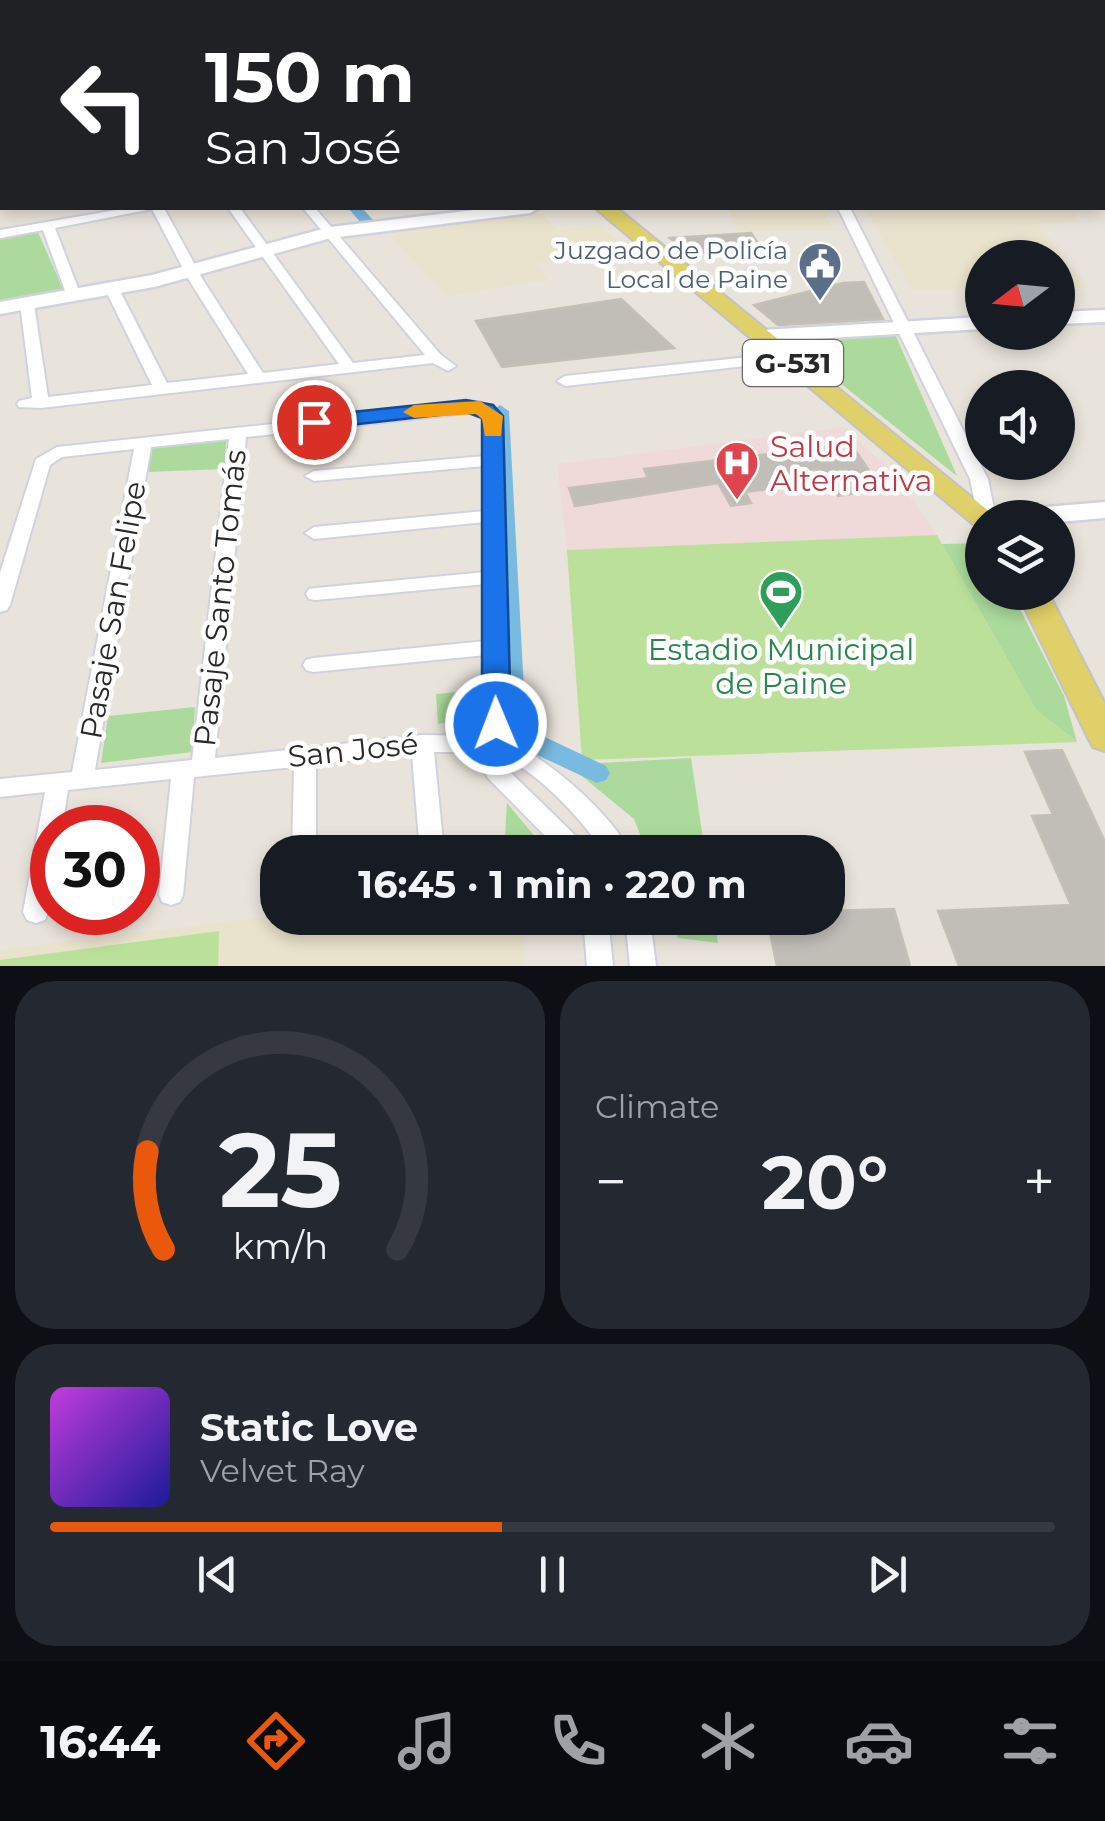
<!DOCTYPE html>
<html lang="en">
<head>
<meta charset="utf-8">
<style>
	:root { --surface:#171b24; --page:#242831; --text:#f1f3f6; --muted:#9ea1a6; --line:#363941; --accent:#ea580c }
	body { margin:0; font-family:Montserrat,sans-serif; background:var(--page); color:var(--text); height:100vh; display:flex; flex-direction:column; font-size:38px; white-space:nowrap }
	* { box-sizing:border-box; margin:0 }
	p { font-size:32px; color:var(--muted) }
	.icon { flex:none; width:55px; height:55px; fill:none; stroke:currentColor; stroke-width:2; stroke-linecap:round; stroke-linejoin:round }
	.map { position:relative; height:966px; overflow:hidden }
	.details { display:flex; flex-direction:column; gap:15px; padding:15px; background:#0d0f14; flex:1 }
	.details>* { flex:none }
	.top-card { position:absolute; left:0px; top:0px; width:1105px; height:210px; box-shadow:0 5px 15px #0003; background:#202124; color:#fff; overflow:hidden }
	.needle { width:65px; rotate:254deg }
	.fabs { position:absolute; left:965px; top:240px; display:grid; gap:20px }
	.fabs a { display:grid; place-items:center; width:110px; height:110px; border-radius:50%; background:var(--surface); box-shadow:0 5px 15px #0003; font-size:50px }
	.speed { position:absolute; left:30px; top:805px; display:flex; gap:20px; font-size:50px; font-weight:700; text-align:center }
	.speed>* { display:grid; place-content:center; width:130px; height:130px; border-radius:50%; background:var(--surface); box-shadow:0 5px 15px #0003; line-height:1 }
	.speed .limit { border:15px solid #d22; background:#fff; color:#111 }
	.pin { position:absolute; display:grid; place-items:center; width:85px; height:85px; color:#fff; margin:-42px; border:5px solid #fff; border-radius:50%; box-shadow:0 2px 10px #0007 }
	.me { position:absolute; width:110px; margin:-55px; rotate:359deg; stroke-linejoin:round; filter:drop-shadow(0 0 8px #0008) }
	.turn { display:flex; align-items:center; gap:35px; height:210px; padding:0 40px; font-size:45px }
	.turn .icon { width:130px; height:130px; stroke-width:2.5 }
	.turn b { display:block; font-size:70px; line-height:85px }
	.big { font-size:75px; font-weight:700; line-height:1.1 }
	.details .widget { flex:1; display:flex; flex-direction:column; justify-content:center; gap:15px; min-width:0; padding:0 35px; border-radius:40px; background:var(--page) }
	.details .dial { align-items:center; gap:0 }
	.dial svg { height:260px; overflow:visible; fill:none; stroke:var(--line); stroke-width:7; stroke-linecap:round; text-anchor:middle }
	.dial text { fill:var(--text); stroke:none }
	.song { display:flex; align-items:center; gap:30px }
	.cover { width:120px; height:120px; border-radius:15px; background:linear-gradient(135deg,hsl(290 70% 55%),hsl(240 70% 35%)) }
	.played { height:10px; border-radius:5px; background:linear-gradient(90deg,var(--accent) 45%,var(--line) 45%) }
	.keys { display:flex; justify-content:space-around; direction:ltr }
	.heat { display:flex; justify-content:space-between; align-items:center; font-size:55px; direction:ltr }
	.details .tiles { flex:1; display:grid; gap:15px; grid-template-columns:1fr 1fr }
	.widget:last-child { grid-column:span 2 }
	.trip { position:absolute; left:260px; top:835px; width:585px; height:100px; border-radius:40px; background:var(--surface); box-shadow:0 5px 15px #0003; font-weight:700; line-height:100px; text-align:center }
	.tab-bar { display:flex; height:160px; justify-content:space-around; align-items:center; background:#090b0e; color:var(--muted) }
	.tab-bar .icon { width:70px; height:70px }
	.tab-bar .active { color:var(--accent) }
	.tab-bar b { font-size:45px; color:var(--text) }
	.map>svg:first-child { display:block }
	.education { fill:#e9e2cc }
	.medical { fill:#efdad9 }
	.green { fill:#acda9d }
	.pitch { fill:#bbe09a }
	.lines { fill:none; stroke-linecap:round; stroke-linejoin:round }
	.canal { fill:#79bae0; fill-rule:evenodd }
	.building { fill:#c1beb8; stroke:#c4c0b5; stroke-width:2.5 }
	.street-casing { stroke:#d1d2df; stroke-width:4 }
	.secondary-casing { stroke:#d1d2df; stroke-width:5 }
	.primary-casing { stroke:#c3c3c3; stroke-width:4 }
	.street { fill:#fff; fill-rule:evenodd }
	.secondary { fill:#fff; fill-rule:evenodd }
	.primary { fill:#e0d069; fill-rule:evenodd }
	.route { fill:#1a73e8; stroke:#114b97; stroke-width:2.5 }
	.slow { fill:#f59e0b }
	.labels { text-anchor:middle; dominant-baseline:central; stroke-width:9; stroke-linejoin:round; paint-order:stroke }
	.far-service-label { font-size:25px; fill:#4e5e75; stroke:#fff; text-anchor:end }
	.shield { fill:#fff; stroke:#686868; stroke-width:2.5 }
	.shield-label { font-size:28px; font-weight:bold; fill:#282828 }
	.health-label { font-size:30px; fill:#be3a42; stroke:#fff; text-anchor:start }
	.street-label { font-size:30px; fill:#282828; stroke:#fff }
	.leisure-label { font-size:30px; fill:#27864d; stroke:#fff }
</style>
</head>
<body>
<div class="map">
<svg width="1105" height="966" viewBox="0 0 1105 966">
	<rect width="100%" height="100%" fill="#e9e4db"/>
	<g class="education">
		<path d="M728 208H822L834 230 737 231Z"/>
		<path d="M865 208H1070L1081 222 1037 224 1088 287 1058 288V258H982V289L912 290Z"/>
		<path d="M540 212 557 230 599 225 625 247 535 264 548 280 447 296 389 233Z"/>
		<path d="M277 915 524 918V966H0V950Z"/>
	</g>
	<path class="medical" d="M842 427 888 467 937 535 567 550 557 464Z"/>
	<g class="green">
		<path d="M37 230 64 291 0 302V236Z"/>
		<path d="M895 334 957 476 786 340Z"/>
		<path d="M226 440 225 469 147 472 152 448Z"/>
		<path d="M982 543V592L1012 593 1064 696 1077 742 1036 710 942 544Z"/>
		<path d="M482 690 483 715 438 724 436 694Z"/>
		<path d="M195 707 192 752 101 763 108 716Z"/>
		<path d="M691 758 705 852H647L634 819 572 768 581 764Z"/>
		<path d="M507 803 548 852H504Z"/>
		<path d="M670 918H714L718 943 678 938Z"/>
	</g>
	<g class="pitch">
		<path d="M937 535 1036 710 1077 742 582 760 567 550Z"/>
		<path d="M219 931 218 966H0V960Z"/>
	</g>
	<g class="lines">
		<g class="canal">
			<path d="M178 0H189L190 2H180Z"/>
			<path d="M348 208H362L374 221 362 224Z"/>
			<path d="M500 405 509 411 526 728 606 766 610 773 606 780 597 783 505 740 501 733 491 411Z"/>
		</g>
	</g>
	<g class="building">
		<path d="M751 233 763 251 689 253 670 238Z"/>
		<path d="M864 282 883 319 778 325 754 305 843 283Z"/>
		<path d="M621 299 674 348 502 367 476 321Z"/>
		<path d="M836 446 840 452 855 450 882 489 838 496 817 469 776 474 784 487 745 492 751 503 731 506 718 483 575 506 569 488 648 478 644 469Z"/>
		<path d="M1062 750 1105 842V966H959L938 911 1071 905 1032 816 1053 815 1025 752Z"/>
		<path d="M894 909 910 966H777L767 918H828V911Z"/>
	</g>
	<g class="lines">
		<defs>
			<g id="street">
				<path d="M25 0H33L34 2H26Z"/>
				<path d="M77 0H86L87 2H79Z"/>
				<path d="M133 0H142L143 2H135Z"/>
				<rect x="757" y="0" width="8" height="2"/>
				<rect x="1102" y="6" width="3" height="6"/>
				<rect x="0" y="20" width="2" height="6"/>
				<path d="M1102 24 1105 25V32L1102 31Z"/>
				<rect x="0" y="36" width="2" height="6"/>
				<rect x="1102" y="48" width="3" height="6"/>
				<path d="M0 57 2 58V70H0Z"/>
				<rect x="1102" y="66" width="3" height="6"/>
				<path d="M1102 93 1105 94V102H1102Z"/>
				<rect x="0" y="111" width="2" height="6"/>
				<rect x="0" y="146" width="2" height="9"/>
				<path d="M2 175V183L0 184V176Z"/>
				<path d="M1102 187 1105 188V198L1102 197Z"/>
				<path d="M128 208H164L203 280 263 373 339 364 228 208H240L353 363 425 355 303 208H315L441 355 456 366 448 371 433 363 41 408 19 407 17 404 19 401 32 398 20 304 27 300 34 304 48 397 152 385 105 289 112 285 119 289 167 383 248 374 189 280 152 209 55 228 81 296 74 300 67 296 43 230 0 238V230Z"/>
				<path d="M838 208H850L988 479 996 518H982V522L978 518 970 479Z"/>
				<path d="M787 353 795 358 792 361 565 386 557 381 565 376Z"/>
				<path d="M480 402 496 410 501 420 508 712 506 730 500 739C540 750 613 815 630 852H605C578 817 540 772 498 755L504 766 585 845 588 852H561L488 778 473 752H434L444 852H420L412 755 316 764V852H292L294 767 194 777 183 895 180 902 171 905 162 902 159 895 171 779 68 790 62 828H52C52 857 58 893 45 920L36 923 27 920 23 912 45 792 0 797V779L72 772 134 449 62 457 50 465 10 605 7 610 0 612V573L36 459 57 447ZM477 412 485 420V456L314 471 305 476 314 481 485 466V511L314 527 305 533 314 539 485 522 486 572 316 588 309 589 306 594 309 599 316 600 486 584V641L313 658 306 660 303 665 306 670 313 672 486 655C486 679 493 716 479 736L422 735 215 758 246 437ZM229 439 192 760 95 770 151 447Z"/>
				<path d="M583 918H608L613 966H587Z"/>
				<path d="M625 918H650L656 966H630Z"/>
			</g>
			<g id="secondary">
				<rect x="1102" y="162" width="3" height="10"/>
				<path d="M491 208H539L530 213 331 238 154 287 0 314V302L152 275 330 227Z"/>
				<path d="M1105 310V322L1058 324V312Z"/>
				<path d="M982 317V329L761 342 750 336 761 330Z"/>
				<path d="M1105 502V518L1058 522V518H997L1010 510Z"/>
			</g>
			<g id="primary">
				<path d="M345 0H361L362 2H347Z"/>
				<path d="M595 208H617L997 518H982V527L973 524Z"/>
				<path d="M1017 592H1048L1105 704V751L1093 747 1088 738Z"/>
			</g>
		</defs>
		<use href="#street" class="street-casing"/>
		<use href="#secondary" class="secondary-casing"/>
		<use href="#primary" class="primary-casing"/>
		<use href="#street" class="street"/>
		<use href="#secondary" class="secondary"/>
		<use href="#primary" class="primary"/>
	</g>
	<path class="route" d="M466 400 493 405 503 416 511 724 507 731 496 734 486 731 482 724V418L466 412 314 429 303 422 314 416Z"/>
	<path class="slow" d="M480 401 503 416 501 436H485L482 419 476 414 414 418 403 412 414 405Z"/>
	<defs>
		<symbol id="civic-pin" viewBox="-11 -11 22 30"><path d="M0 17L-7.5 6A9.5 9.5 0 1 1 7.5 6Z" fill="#5c6f8a" stroke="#fff"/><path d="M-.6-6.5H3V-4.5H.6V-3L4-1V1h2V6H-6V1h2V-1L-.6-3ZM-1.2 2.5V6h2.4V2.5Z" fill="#fff"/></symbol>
		<symbol id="hospital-pin" viewBox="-11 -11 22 30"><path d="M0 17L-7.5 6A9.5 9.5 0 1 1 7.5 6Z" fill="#e0444e" stroke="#fff"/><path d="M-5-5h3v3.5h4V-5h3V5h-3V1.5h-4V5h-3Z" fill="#fff"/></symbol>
		<symbol id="stadium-pin" viewBox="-11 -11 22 30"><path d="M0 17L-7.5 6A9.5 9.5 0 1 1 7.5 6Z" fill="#2e9e5b" stroke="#fff"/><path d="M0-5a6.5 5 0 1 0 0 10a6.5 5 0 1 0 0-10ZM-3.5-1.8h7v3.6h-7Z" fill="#fff"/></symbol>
	</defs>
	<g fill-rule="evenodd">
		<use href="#civic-pin" x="795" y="239" width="50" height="68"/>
		<use href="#hospital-pin" x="712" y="438" width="50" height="68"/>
		<use href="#stadium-pin" x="756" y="567" width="50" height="68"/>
	</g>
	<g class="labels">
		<g class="far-service-label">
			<text x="788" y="250">Juzgado de Policía<tspan x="788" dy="29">Local de Paine</tspan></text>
		</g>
		<rect class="shield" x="743" y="340" width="100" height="46" rx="8"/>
		<g class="shield-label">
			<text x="793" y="363">G-531</text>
		</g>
		<g class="health-label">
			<text x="770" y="446">Salud<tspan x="770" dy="34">Alternativa</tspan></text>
		</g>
		<g class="street-label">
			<text transform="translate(220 598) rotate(-84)">Pasaje Santo Tomás</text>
			<text transform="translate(113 610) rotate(-80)">Pasaje San Felipe</text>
			<text transform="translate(353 750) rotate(-6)">San José</text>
		</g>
		<g class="leisure-label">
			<text x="781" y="649">Estadio Municipal<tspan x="781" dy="34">de Paine</tspan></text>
		</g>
	</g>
</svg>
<div class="fabs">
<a><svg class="needle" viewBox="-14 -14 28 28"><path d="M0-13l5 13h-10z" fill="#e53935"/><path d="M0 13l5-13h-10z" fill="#9ea1a6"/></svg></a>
<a><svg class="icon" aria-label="sound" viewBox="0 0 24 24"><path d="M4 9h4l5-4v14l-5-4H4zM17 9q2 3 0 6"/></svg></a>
<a><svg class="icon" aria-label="layers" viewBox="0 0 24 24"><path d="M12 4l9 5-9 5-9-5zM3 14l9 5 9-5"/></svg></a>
</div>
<div class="speed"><div class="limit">30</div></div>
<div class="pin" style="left:314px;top:422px;background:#d93025"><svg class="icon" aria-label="arrive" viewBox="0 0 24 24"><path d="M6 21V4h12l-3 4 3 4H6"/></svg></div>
<svg class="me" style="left:496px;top:724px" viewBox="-20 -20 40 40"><circle r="17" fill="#1a73e8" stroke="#fff" stroke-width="3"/><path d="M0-11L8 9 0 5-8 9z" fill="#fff"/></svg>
<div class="trip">16:45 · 1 min · 220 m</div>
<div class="top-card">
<div class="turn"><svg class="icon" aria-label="left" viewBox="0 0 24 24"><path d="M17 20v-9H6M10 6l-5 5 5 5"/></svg><div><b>150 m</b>San José</div></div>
</div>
</div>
<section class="details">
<div class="tiles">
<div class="widget dial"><svg viewBox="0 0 100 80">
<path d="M14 69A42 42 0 1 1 86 69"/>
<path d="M14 69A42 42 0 0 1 9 39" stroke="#ea580c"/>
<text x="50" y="56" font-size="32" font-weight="700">25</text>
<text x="50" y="72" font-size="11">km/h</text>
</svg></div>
<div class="widget"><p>Climate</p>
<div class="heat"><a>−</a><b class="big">20°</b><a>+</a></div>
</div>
<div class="widget">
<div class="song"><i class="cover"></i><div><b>Static Love</b><p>Velvet Ray</p></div></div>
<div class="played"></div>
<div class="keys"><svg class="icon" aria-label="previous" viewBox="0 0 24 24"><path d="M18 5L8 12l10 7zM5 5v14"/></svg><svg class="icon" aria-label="pause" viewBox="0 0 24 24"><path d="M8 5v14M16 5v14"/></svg><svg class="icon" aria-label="next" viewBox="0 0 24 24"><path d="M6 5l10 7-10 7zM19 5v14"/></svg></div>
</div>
</div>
</section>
<nav class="tab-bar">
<b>16:44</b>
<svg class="icon active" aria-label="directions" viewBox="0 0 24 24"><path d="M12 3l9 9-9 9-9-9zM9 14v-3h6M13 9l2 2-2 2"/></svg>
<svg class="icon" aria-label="music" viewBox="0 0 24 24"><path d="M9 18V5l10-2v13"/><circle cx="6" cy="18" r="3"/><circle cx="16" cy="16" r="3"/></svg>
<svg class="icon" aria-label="phone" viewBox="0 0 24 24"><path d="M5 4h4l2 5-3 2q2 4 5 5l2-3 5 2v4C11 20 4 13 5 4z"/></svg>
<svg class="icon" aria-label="climate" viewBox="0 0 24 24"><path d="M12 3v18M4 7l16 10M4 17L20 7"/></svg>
<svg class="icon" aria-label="car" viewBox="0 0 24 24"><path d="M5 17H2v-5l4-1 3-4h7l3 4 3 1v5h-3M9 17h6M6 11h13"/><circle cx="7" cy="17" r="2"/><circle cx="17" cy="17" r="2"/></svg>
<svg class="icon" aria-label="filters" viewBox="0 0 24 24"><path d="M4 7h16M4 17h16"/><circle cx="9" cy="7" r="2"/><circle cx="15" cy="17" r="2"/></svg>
</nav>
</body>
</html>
